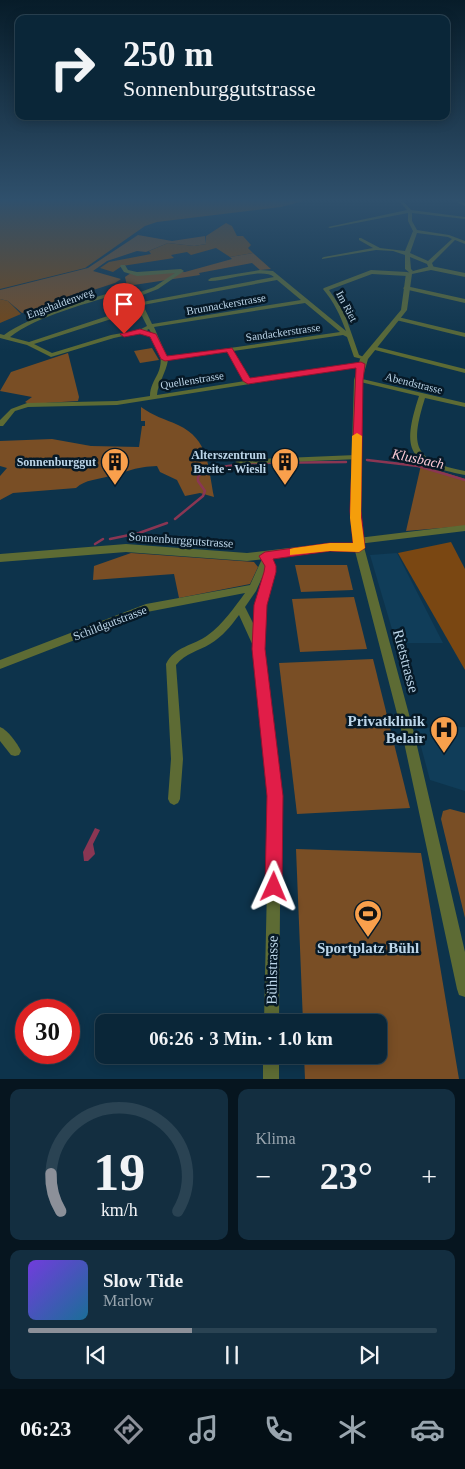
<!DOCTYPE html>
<html lang="de">
<head>
<meta charset="utf-8">
<style>
	:root { --surface:#0a2638; --page:#132e40; --text:#f1f3f6; --muted:#99a5ae; --line:#2a4353; --accent:#8c9099 }
	body { margin:0; font-family:"Times New Roman",serif; background:var(--page); color:var(--text); height:100vh; display:flex; flex-direction:column; font-size:19px; white-space:nowrap }
	* { box-sizing:border-box; margin:0 }
	p { font-size:16px; color:var(--muted) }
	.icon { flex:none; width:28px; height:28px; fill:none; stroke:currentColor; stroke-width:2; stroke-linecap:round; stroke-linejoin:round }
	.map { position:relative; height:1079px; overflow:hidden }
	.details { display:flex; flex-direction:column; gap:10px; padding:10px; background:#06151f; flex:1 }
	.details>* { flex:none }
	.banner { position:absolute; left:15px; top:15px; width:435px; height:105px; border-radius:10px; box-shadow:0 2px 12px #0003,0 0 0 1px var(--line); background:#0a2638; color:var(--text); overflow:hidden }
	.speed { position:absolute; left:15px; top:999px; display:flex; gap:10px; font-size:25px; font-weight:700; text-align:center }
	.speed>* { display:grid; place-content:center; width:65px; height:65px; border-radius:50%; background:var(--surface); box-shadow:0 2px 12px #0003,0 0 0 1px var(--line); line-height:1 }
	.speed .limit { border:8px solid #d22; background:#fff; color:#111 }
	.pin { position:absolute; display:grid; place-items:center; width:42px; height:42px; color:#fff; margin:-51px -21px; border-radius:50% 50% 50% 0; rotate:-45deg; box-shadow:0 0 5px #0007 }
	.pin .icon { rotate:45deg }
	.me { position:absolute; width:55px; margin:-28px; rotate:1deg; stroke-linejoin:round; filter:drop-shadow(0 0 4px #0008) }
	.turn { display:flex; align-items:center; gap:18px; height:105px; padding:0 25px; font-size:22px }
	.turn .icon { width:65px; height:65px; stroke-width:2.5 }
	.turn b { display:block; font-size:35px; line-height:42px }
	.big { font-size:38px; font-weight:800; line-height:1.1 }
	.details .tile { flex:1; display:flex; flex-direction:column; justify-content:center; gap:8px; min-width:0; padding:0 18px; border-radius:10px; background:var(--page) }
	.details .dial { align-items:center; gap:0 }
	.dial svg { height:130px; overflow:visible; fill:none; stroke:var(--line); stroke-width:7; stroke-linecap:round; text-anchor:middle }
	.dial text { fill:var(--text); stroke:none }
	.song { display:flex; align-items:center; gap:15px }
	.cover { width:60px; height:60px; border-radius:8px; background:linear-gradient(135deg,hsl(260 70% 55%),hsl(200 70% 35%)) }
	.played { height:5px; border-radius:2px; background:linear-gradient(90deg,var(--accent) 40%,var(--line) 40%) }
	.keys { display:flex; justify-content:space-around; direction:ltr }
	.heat { display:flex; justify-content:space-between; align-items:center; font-size:28px; direction:ltr }
	.details .tiles { flex:1; display:grid; gap:10px; grid-template-columns:1fr 1fr }
	.tile:last-child { grid-column:span 2 }
	.trip { position:absolute; left:95px; top:1014px; width:292px; height:50px; border-radius:10px; background:var(--surface); box-shadow:0 2px 12px #0003,0 0 0 1px var(--line); font-weight:800; line-height:50px; text-align:center }
	.menu { display:flex; height:80px; justify-content:space-around; align-items:center; background:#040f16; color:var(--muted) }
	.menu .icon { width:35px; height:35px }
	.menu .current { color:var(--accent) }
	.menu b { font-size:22px; color:var(--text) }
	.map>svg:first-child { display:block }
	.built { fill:#103d59 }
	.green { fill:#794e25 }
	.forest { fill:#7a4712 }
	.water { fill:#8a3653 }
	.lines { fill:none; stroke-linecap:round; stroke-linejoin:round }
	.stream { stroke:#8a3653; stroke-width:2.5 }
	.minor { fill:#5d6b34; fill-rule:evenodd }
	.tertiary { fill:#5d6b34; fill-rule:evenodd }
	.route { fill:#e11d48; stroke:#92132f }
	.slow { fill:#f59e0b }
	.labels { text-anchor:middle; dominant-baseline:central; stroke-width:5; stroke-linejoin:round; paint-order:stroke }
	.far-street-label { font-size:11px; fill:#bcd5e8; stroke:#061927 }
	.poi-label { font-size:12px; font-weight:bold; fill:#bcd5e8; stroke:#061927; text-anchor:end }
	.street-label { font-size:12px; fill:#bcd5e8; stroke:#061927 }
	.water-label { font-size:14px; font-style:italic; fill:#fccad6; stroke:#061927 }
	.near-street-label { font-size:15px; fill:#bcd5e8; stroke:#061927 }
	.near-poi-label { font-size:15px; font-weight:bold; fill:#bcd5e8; stroke:#061927; text-anchor:end }
</style>
</head>
<body>
<div class="map">
<svg width="465" height="1079" viewBox="0 0 465 1079">
	<rect width="100%" height="100%" fill="#0d334b"/>
	<g class="built">
		<path d="M397 553 443 643H393L394 636 370 555Z"/>
		<path d="M465 727V791L430 780 416 728Z"/>
	</g>
	<g class="green">
		<path d="M138 235 172 241 205 236 206 244 194 246 168 243 146 252 137 251 107 261 93 271 121 279 115 283 22 313 8 301 0 299V290L88 268Z"/>
		<path d="M253 253 271 269 260 270 252 263 199 273 200 275 127 286 125 277 131 273 185 272 232 259 230 257Z"/>
		<path d="M152 348 159 360 140 363 134 351Z"/>
		<path d="M68 353 79 397 78 401 29 404 25 402 32 397 0 391 11 372Z"/>
		<path d="M141 407C153 416 165 419 178 425 209 439 208 467 214 497L200 493 185 496 177 480 160 472 157 466C136 467 129 471 110 476 97 480 86 479 76 488L13 493 0 500V476L7 468 0 466V441L52 439 91 446 139 447 142 426H145V421H141Z"/>
		<path d="M421 465 465 479V526L406 531Z"/>
		<path d="M131 553 254 562 258 567 250 584 179 598 174 574 93 580 94 566Z"/>
		<path d="M295 565H347L353 590 301 592Z"/>
		<path d="M354 597 367 649 300 652 292 599Z"/>
		<path d="M373 659 410 808 297 814 279 663Z"/>
		<path d="M450 809 465 813V918L441 819 443 811Z"/>
		<path d="M296 849 421 853 459 1079H305L304 1055H379V1022H303Z"/>
	</g>
	<g class="forest">
		<path d="M0 200H307L281 207 157 222 145 226 85 268 0 289Z"/>
		<path d="M226 223 232 226 237 236H243L251 245 248 248 253 253 230 257 216 248 191 255 187 252 171 255 174 258 122 266 113 272 100 268 109 262 151 254 149 251 168 243 194 246 206 244V236Z"/>
		<path d="M0 299 8 301 21 314 0 323Z"/>
		<path d="M451 542 465 569V670L398 553Z"/>
	</g>
	<path class="water" d="M95 828 100 830 93 844 95 854 88 861H84L83 852Z"/>
	<g class="lines">
		<g class="stream">
			<path d="M367 460 418 466 465 480"/>
			<path d="M212 468 253 463 346 462"/>
			<path d="M175 519 203 496 205 491 198 481V477L205 469"/>
			<path d="M110 539 139 533 167 523"/>
			<path d="M95 544 103 539"/>
		</g>
		<g class="minor">
			<path d="M398 200H402L411 210 465 217V219L412 213V221L417 230 449 235 465 241V244L455 240 432 263 434 268 431 270 429 269 427 264 410 257 411 269 413 271 410 273 405 269V255L393 251 376 250 322 259V258L324 257 373 248 359 240V238H361L380 248 405 251 413 231 408 221V213L330 228 328 227 407 210ZM417 233 448 237 452 239 428 261 410 253Z"/>
			<path d="M453 200H458L465 203V206Z"/>
			<path d="M121 265H125L128 270 137 272 181 269 184 271 158 289 140 296 142 302 274 277C262 267 225 282 209 281L208 280 211 278 260 270 273 271 346 331C340 315 334 302 323 289L324 288 371 270 407 272 410 274 407 276 372 274 329 290 344 312 359 355 366 358V360L354 357 347 337 343 335 233 351 251 380 361 363 363 364V366L117 405 28 407 15 411 3 426H0V420L11 409 27 403 117 401 150 396C150 387 154 381 158 373 165 357 157 344 149 329L147 330 149 332 148 333H137L114 338 51 357 27 345 0 338V334L4 335C31 315 90 299 123 289L126 291 125 292C92 302 36 316 10 337L29 342 138 306 135 294 154 287 175 273 137 276 124 272 120 266ZM277 280 301 300 152 324 143 305ZM305 303 340 332 167 357 154 327ZM139 310 147 326 139 330 111 335 52 353 34 344ZM228 352 245 381 157 395C158 383 166 373 168 360Z"/>
			<path d="M406 286 465 299V303L404 289 403 288Z"/>
			<path d="M398 317 465 333V337L396 320 395 319Z"/>
			<path d="M373 346 465 369V373L371 349 370 348Z"/>
			<path d="M358 378 465 403V407L425 398C410 446 413 461 465 471V475C408 464 401 451 419 396L356 381 355 380Z"/>
			<path d="M356 455H359L360 457 359 459 239 464 235 462 239 460Z"/>
			<path d="M465 525V531L358 544 354 541 358 538Z"/>
			<path d="M265 553 268 554 275 566V572L265 605 264 649 281 796 279 1022H264L269 796 254 648 239 615C231 626 222 637 210 644 199 651 185 653 176 665L183 759 180 799 178 803 174 805 170 803 168 799 171 759 166 664C175 646 193 646 208 635 223 624 234 608 245 593L147 612 0 669V660L146 604 250 585 262 559 261 556ZM265 571 255 605V627L245 607 256 591Z"/>
			<path d="M0 727C8 730 17 743 21 751L19 755 15 756 11 755 0 741Z"/>
			<rect x="263" y="1055" width="16" height="24"/>
		</g>
		<path class="tertiary" d="M431 266 465 273V277L431 270 412 274 407 310 368 359 362 380 360 511 364 547 414 733 465 952V997L459 995 457 989 402 733 355 551H330L247 561 126 552 0 562V554L126 544 247 553 330 543H354L350 511 354 380 360 359 401 310 406 273Z"/>
	</g>
	<linearGradient id="sky" x2="0" y2="1"><stop stop-color="#071c29"/><stop offset="0.57" stop-color="#2f506c"/><stop offset="1" stop-color="#2f506c" stop-opacity="0"/></linearGradient>
	<rect width="465" height="351" fill="url(#sky)"/>
	<path class="route" d="M140 329 156 334 167 356 232 348 250 378 361 362 365 364 363 380 361 511 365 548 359 552 330 551 273 559 276 566V572L267 605 265 649 283 796 282 887 280 894 274 896 267 894 265 887 267 796 252 649 254 605 264 572 265 566 259 556 265 552 330 543H353L350 511 356 368 248 384 243 381 227 352 165 361 161 359 150 337 140 334 124 337 120 334Z"/>
	<path class="slow" d="M357 433 362 436 361 518 365 548 359 552 330 551 290 555V549L294 548 330 543H353L350 518 352 436Z"/>
	<defs>
		<symbol id="building-pin" viewBox="-11 -11 22 30"><path d="M0 17L-7.5 6A9.5 9.5 0 1 1 7.5 6Z" fill="#f9a04c" stroke="#061927"/><path d="M-4-6H4V6H1V3H-1V6H-4ZM-2.5-4.3h1.7v1.8h-1.7ZM.8-4.3h1.7v1.8H.8ZM-2.5-1h1.7V.8h-1.7ZM.8-1h1.7V.8H.8Z" fill="#111"/></symbol>
		<symbol id="hospital-pin" viewBox="-11 -11 22 30"><path d="M0 17L-7.5 6A9.5 9.5 0 1 1 7.5 6Z" fill="#f9a04c" stroke="#061927"/><path d="M-5-5h3v3.5h4V-5h3V5h-3V1.5h-4V5h-3Z" fill="#111"/></symbol>
		<symbol id="stadium-pin" viewBox="-11 -11 22 30"><path d="M0 17L-7.5 6A9.5 9.5 0 1 1 7.5 6Z" fill="#f9a04c" stroke="#061927"/><path d="M0-5a6.5 5 0 1 0 0 10a6.5 5 0 1 0 0-10ZM-3.5-1.8h7v3.6h-7Z" fill="#111"/></symbol>
	</defs>
	<g fill-rule="evenodd">
		<use href="#building-pin" x="99" y="446" width="32" height="43"/>
		<use href="#building-pin" x="269" y="446" width="32" height="43"/>
		<use href="#hospital-pin" x="428" y="714" width="32" height="43"/>
		<use href="#stadium-pin" x="352" y="898" width="32" height="43"/>
	</g>
	<g class="labels">
		<g class="far-street-label">
			<text transform="translate(60 303) rotate(-20)">Engehaldenweg</text>
			<text transform="translate(226 304) rotate(-10)">Brunnackerstrasse</text>
			<text transform="translate(347 306) rotate(62)">Im Riet</text>
			<text transform="translate(283 332) rotate(-8)">Sandackerstrasse</text>
			<text transform="translate(192 380) rotate(-9)">Quellenstrasse</text>
			<text transform="translate(414 383) rotate(14)">Abendstrasse</text>
		</g>
		<g class="poi-label">
			<text x="266" y="455">Alterszentrum<tspan x="266" dy="14">Breite - Wiesli</tspan></text>
			<text x="96" y="462">Sonnenburggut</text>
		</g>
		<g class="street-label">
			<text transform="translate(181 540) rotate(4)">Sonnenburggutstrasse</text>
			<text transform="translate(110 623) rotate(-21)">Schildgutstrasse</text>
		</g>
		<g class="water-label">
			<text transform="translate(418 459) rotate(12)">Klusbach</text>
		</g>
		<g class="near-street-label">
			<text transform="translate(406 661) rotate(75)">Rietstrasse</text>
			<text transform="translate(272 970) rotate(-89)">Bühlstrasse</text>
		</g>
		<g class="near-poi-label">
			<text x="425" y="721">Privatklinik<tspan x="425" dy="17">Belair</tspan></text>
			<text x="368" y="948" text-anchor="middle">Sportplatz Bühl</text>
		</g>
	</g>
</svg>
<div class="speed"><div class="limit">30</div></div>
<div class="pin" style="left:124px;top:334px;background:#d93025"><svg class="icon" aria-label="arrive" viewBox="0 0 24 24"><path d="M6 21V4h12l-3 4 3 4H6"/></svg></div>
<svg class="me" style="left:274px;top:887px" viewBox="-20 -20 40 40"><path d="M0-17L14 15 0 8-14 15z" fill="#e11d48" stroke="#fff" stroke-width="4"/></svg>
<div class="trip">06:26 · 3 Min. · 1.0 km</div>
<div class="banner">
<div class="turn"><svg class="icon" aria-label="right" viewBox="0 0 24 24"><path d="M7 20v-9h11M14 6l5 5-5 5"/></svg><div><b>250 m</b>Sonnenburggutstrasse</div></div>
</div>
</div>
<section class="details">
<div class="tiles">
<div class="tile dial"><svg viewBox="0 0 100 80">
<path d="M14 69A42 42 0 1 1 86 69"/>
<path d="M14 69A42 42 0 0 1 8 46" stroke="#8c9099"/>
<text x="50" y="56" font-size="32" font-weight="700">19</text>
<text x="50" y="72" font-size="11">km/h</text>
</svg></div>
<div class="tile"><p>Klima</p>
<div class="heat"><a>−</a><b class="big">23°</b><a>+</a></div>
</div>
<div class="tile">
<div class="song"><i class="cover"></i><div><b>Slow Tide</b><p>Marlow</p></div></div>
<div class="played"></div>
<div class="keys"><svg class="icon" aria-label="previous" viewBox="0 0 24 24"><path d="M18 5L8 12l10 7zM5 5v14"/></svg><svg class="icon" aria-label="pause" viewBox="0 0 24 24"><path d="M8 5v14M16 5v14"/></svg><svg class="icon" aria-label="next" viewBox="0 0 24 24"><path d="M6 5l10 7-10 7zM19 5v14"/></svg></div>
</div>
</div>
</section>
<nav class="menu">
<b>06:23</b>
<svg class="icon current" aria-label="directions" viewBox="0 0 24 24"><path d="M12 3l9 9-9 9-9-9zM9 14v-3h6M13 9l2 2-2 2"/></svg>
<svg class="icon" aria-label="music" viewBox="0 0 24 24"><path d="M9 18V5l10-2v13"/><circle cx="6" cy="18" r="3"/><circle cx="16" cy="16" r="3"/></svg>
<svg class="icon" aria-label="phone" viewBox="0 0 24 24"><path d="M5 4h4l2 5-3 2q2 4 5 5l2-3 5 2v4C11 20 4 13 5 4z"/></svg>
<svg class="icon" aria-label="climate" viewBox="0 0 24 24"><path d="M12 3v18M4 7l16 10M4 17L20 7"/></svg>
<svg class="icon" aria-label="car" viewBox="0 0 24 24"><path d="M5 17H2v-5l4-1 3-4h7l3 4 3 1v5h-3M9 17h6M6 11h13"/><circle cx="7" cy="17" r="2"/><circle cx="17" cy="17" r="2"/></svg>
</nav>
</body>
</html>
